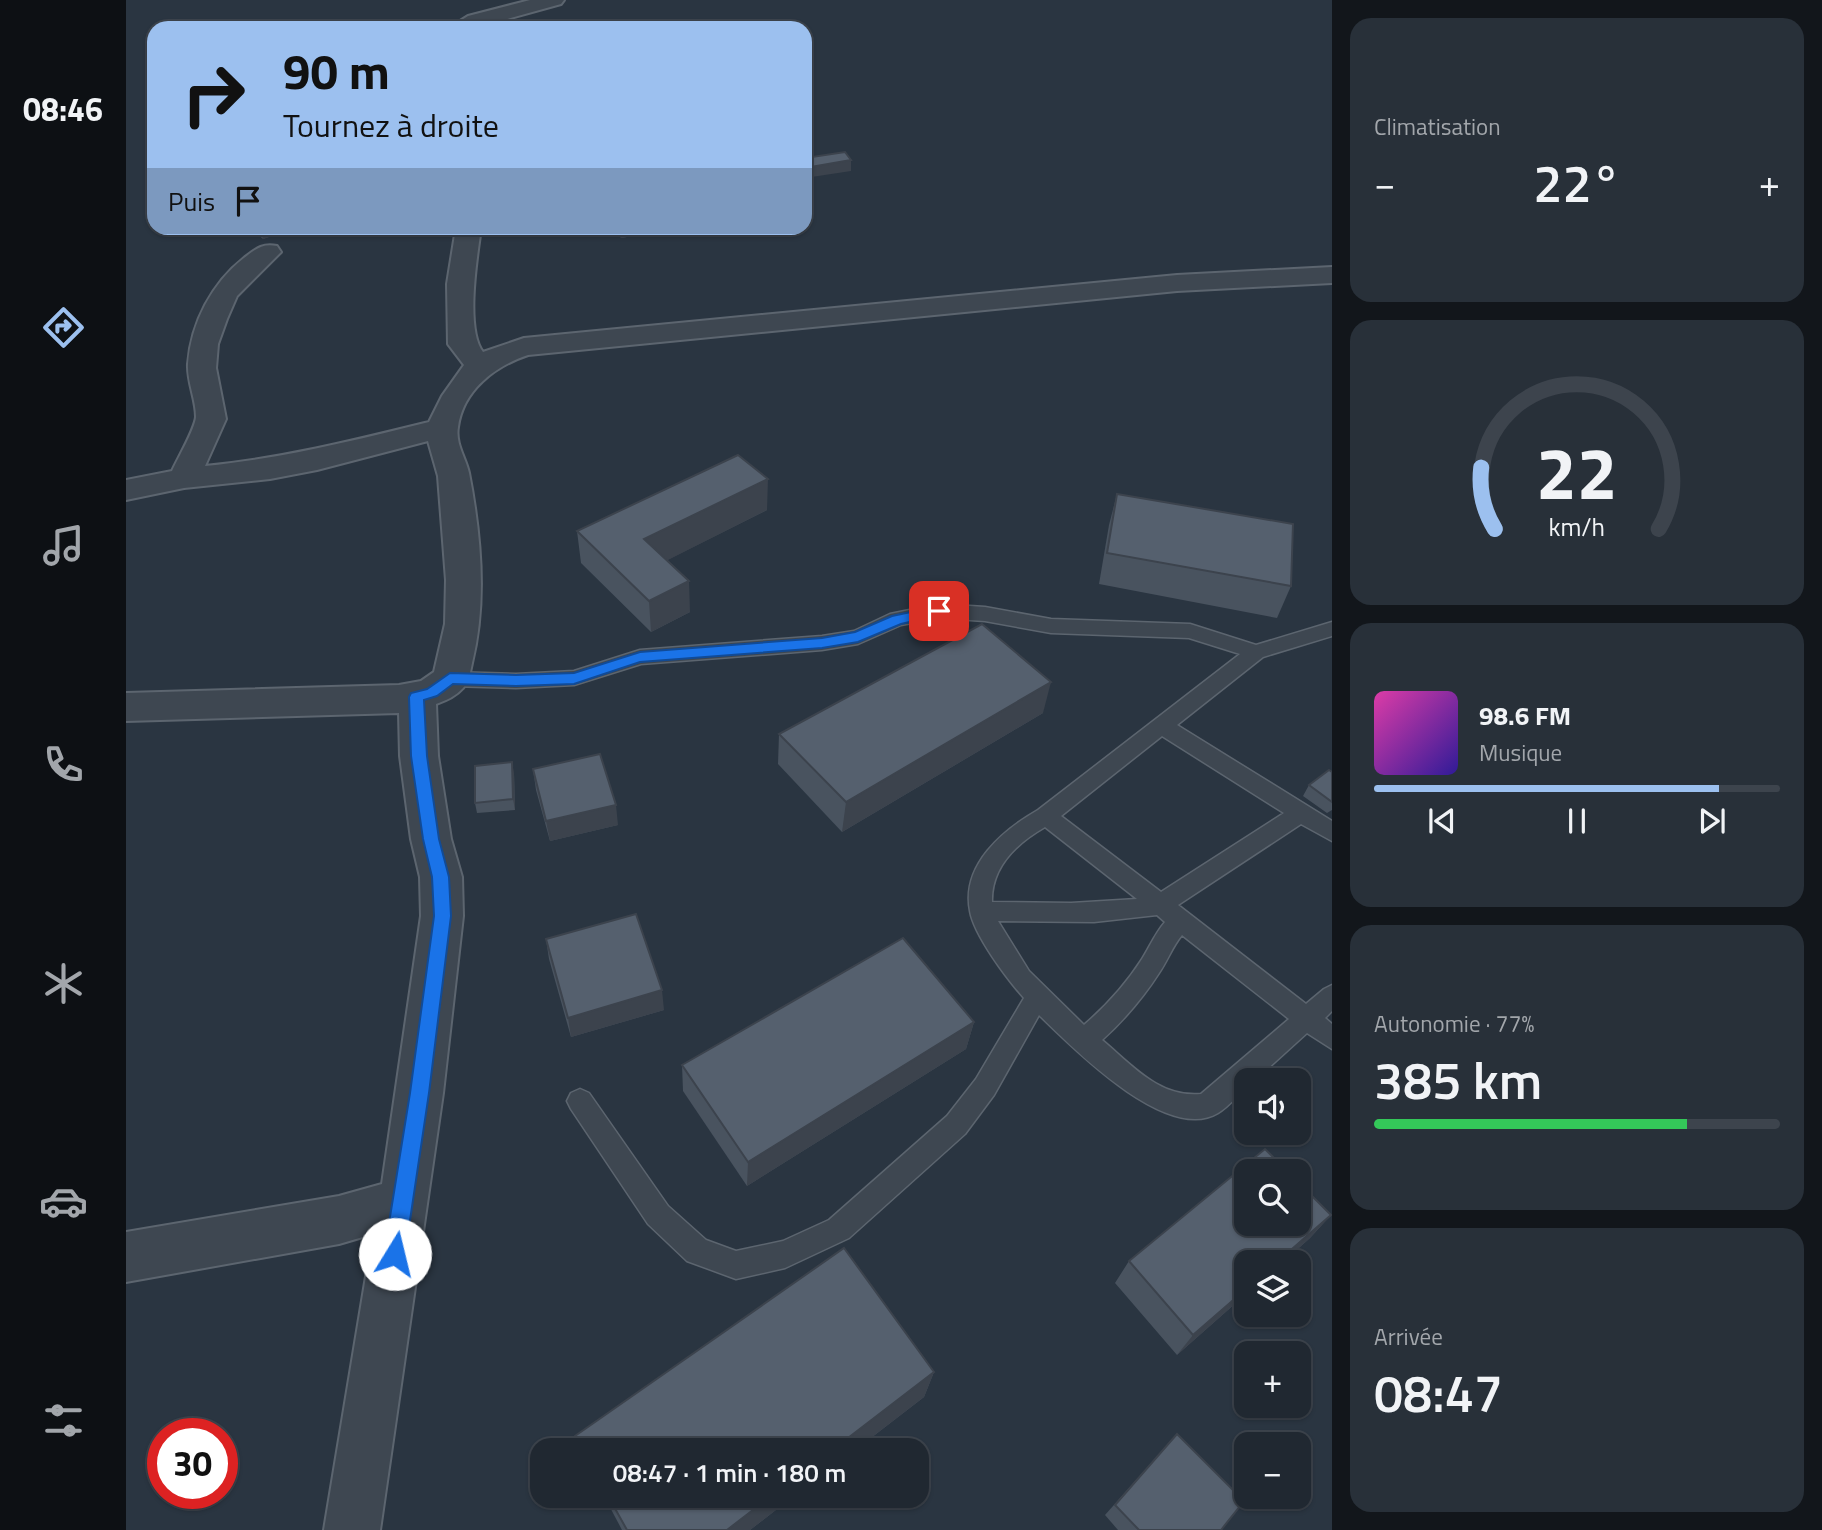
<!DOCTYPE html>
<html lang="fr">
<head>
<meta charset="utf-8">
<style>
	:root { --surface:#202831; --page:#283039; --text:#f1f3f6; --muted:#a2a6ab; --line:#3d444d; --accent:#9cc0ef }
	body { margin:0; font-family:"Titillium Web",sans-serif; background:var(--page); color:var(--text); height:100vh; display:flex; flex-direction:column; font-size:26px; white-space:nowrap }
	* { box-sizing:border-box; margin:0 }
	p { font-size:23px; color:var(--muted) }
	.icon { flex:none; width:38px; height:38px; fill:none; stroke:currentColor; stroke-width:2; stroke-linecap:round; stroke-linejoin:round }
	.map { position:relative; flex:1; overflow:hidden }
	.details { display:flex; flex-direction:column; gap:18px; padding:18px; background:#12161b; width:490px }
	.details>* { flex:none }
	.banner { position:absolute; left:21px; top:21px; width:665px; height:214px; border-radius:21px; box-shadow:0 2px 5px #0004,0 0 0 2px var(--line); background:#9cc0ef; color:#111; overflow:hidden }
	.tools { position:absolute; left:1108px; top:1068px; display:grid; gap:14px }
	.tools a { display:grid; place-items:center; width:77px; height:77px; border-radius:14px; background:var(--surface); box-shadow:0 2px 5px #0004,0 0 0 2px var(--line); font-size:35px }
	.speed { position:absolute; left:21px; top:1418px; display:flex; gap:14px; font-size:35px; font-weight:700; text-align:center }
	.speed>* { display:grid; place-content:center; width:91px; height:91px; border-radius:50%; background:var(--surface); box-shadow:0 2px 5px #0004,0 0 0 2px var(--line); line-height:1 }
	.speed .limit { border:10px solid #d22; background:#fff; color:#111 }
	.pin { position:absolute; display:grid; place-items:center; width:60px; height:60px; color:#fff; margin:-30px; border-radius:14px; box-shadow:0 4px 10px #0006 }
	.me { position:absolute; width:77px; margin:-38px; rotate:9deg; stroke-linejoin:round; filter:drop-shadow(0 0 5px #0008) }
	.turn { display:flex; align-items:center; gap:24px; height:147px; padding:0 21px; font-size:32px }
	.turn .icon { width:91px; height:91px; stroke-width:2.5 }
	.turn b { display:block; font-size:49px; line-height:60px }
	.then { display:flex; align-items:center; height:66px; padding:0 21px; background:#0003; gap:14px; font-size:26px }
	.big { font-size:52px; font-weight:600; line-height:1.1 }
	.details .card { flex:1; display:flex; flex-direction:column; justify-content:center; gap:10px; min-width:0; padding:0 24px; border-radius:21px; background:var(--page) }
	.details .dial { align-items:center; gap:0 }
	.dial svg { height:182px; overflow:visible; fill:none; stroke:var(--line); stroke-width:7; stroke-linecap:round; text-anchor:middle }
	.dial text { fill:var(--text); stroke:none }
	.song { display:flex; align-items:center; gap:21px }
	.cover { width:84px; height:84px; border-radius:10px; background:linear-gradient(135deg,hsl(320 70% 55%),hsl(250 70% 35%)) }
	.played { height:7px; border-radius:4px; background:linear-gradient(90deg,var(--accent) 85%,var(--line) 85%) }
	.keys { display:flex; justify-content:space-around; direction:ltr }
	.heat { display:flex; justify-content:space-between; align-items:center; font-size:38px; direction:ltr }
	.charge { height:10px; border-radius:5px; background:linear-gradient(90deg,#34c759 77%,var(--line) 0) }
	.trip { position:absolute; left:404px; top:1438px; width:399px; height:70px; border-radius:21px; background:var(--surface); box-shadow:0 2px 5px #0004,0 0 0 2px var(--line); font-weight:600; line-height:70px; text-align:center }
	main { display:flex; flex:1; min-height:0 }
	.tab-bar { display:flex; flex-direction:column; width:126px; justify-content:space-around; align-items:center; background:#0d1014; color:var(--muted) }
	.tab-bar .icon { width:49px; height:49px }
	.tab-bar .current { color:var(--accent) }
	.tab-bar b { font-size:32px; color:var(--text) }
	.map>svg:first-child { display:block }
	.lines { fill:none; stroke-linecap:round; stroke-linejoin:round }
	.service-casing { stroke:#5c656f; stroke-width:3 }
	.minor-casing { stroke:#5c656f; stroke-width:4 }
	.service { fill:#3e4751; fill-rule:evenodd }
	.minor { fill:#3e4751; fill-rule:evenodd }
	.wall { fill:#49535f }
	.shaded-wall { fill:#3c434d }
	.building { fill:#55606e; stroke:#3c434d; stroke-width:2 }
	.route { fill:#1a73e8; stroke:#114b97; stroke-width:2 }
</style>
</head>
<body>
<main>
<nav class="tab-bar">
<b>08:46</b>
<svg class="icon current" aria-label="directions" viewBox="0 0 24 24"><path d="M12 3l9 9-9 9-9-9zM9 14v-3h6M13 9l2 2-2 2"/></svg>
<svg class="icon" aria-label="music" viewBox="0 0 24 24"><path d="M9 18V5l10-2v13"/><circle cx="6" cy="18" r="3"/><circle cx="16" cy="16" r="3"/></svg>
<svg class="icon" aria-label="phone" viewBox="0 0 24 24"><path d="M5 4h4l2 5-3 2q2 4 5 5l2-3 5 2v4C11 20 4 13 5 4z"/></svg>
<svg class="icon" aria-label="climate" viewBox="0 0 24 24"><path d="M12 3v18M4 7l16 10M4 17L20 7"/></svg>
<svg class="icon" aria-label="car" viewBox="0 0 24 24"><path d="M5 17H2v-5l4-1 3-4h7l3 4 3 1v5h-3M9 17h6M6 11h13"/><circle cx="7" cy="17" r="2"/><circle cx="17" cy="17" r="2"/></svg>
<svg class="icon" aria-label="filters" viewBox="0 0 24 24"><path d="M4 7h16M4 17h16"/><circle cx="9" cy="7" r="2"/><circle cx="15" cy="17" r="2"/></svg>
</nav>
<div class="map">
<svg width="1206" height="1530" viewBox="0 0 1206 1530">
	<rect width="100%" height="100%" fill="#2a3541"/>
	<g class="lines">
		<defs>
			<path id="service" d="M813 604 859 607 925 619 1064 624 1130 645 1206 622V636L1137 657 1051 725 1206 821V841L1175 824 1052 905 1180 1004 1198 989 1206 985V1011L1199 1018 1206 1024V1049L1181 1033 1129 1080H1120V1088C1111 1096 1102 1107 1092 1113 1041 1144 947 1048 913 1015L868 1095 839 1134 723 1238 659 1268 610 1279 561 1261 522 1224 445 1109 441 1101 445 1093 454 1089 463 1093 542 1206 580 1240 610 1251 657 1241 703 1220 821 1116 850 1079 898 998C881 979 848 935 844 911 835 865 877 830 912 810L1114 654 1063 638 925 633 859 621 813 618 775 625 732 644 696 650 515 664 448 685 390 688 324 686 317 684 314 679 317 674 324 672 390 674 448 671 514 650 696 636 728 631 764 614ZM1036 736 1158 813 1035 892 935 816ZM919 827 1011 899 945 903 866 902C865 867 891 843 919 827ZM1031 915 1039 922C1029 934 1024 946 1016 959 1000 984 980 1006 958 1025L903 971 872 921 968 922ZM1056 935 1163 1019 1075 1094C1033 1098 1006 1065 976 1040 998 1020 1017 998 1033 973 1042 960 1046 947 1056 935Z"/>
			<g id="minor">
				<path d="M404 0H438L435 4 349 28H323L342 16Z"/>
				<path d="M330 228H355C351 257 339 329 357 352L398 338 1051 275 1206 267V283L1051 291 402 355C369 366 337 390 332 427 329 444 340 458 343 473 355 534 361 603 346 663 344 672 343 682 337 688 330 696 319 701 310 704L312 756 325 839 336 877 337 916 317 1093 254 1530H198L247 1234 213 1244 0 1282V1232L213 1196 256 1184 295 916 294 877 285 839 274 756 273 713 0 721V693L273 685 295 681 308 672 319 624 320 580 312 476 302 441 191 470 144 479 58 488 0 500V480L46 471C52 458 69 429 70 417 70 399 61 382 62 364 65 323 86 283 118 258 130 249 136 243 151 246L155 252 111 296 101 319 92 344 90 368 100 419 79 466C158 458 226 441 303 422L316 396 338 365 322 344 321 284Z"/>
			</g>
		</defs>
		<use href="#service" class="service-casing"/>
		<use href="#minor" class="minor-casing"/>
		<use href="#service" class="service"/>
		<use href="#minor" class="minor"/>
	</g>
	<g class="wall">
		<path d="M127 228H170L137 239 128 231Z"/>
		<path d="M489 228H543V230L495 238Z"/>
		<path d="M991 494 1165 586 1151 618 973 584 983 525Z"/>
		<path d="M641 510 541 560 564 612 525 632 455 563 451 531Z"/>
		<path d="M917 713 716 832 652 764 653 734Z"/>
		<path d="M407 769 492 825 424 841 410 790Z"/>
		<path d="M1206 772V810L1201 813 1177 796 1183 785Z"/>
		<path d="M388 773 389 810 351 813 349 803Z"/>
		<path d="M420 939 538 1010 445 1037 423 959Z"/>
		<path d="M848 1022 840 1049 621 1186 557 1091 556 1065Z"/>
		<path d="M1205 1215 1184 1238 1157 1262H1120V1294L1051 1355 989 1283 1003 1261Z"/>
		<path d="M808 1372 798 1397 728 1451H454L449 1436Z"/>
		<path d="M1051 1434 1095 1530H992L979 1515Z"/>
		<path d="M478 1496H668L624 1530H496Z"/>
	</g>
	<g class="shaded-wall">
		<path d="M725 160V171L679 178V168Z"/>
		<path d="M134 228H170L137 239Z"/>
		<path d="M494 228H543V230L495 238Z"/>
		<path d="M642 479 641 510 520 571 518 539Z"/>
		<path d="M563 581 564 612 525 632 523 601Z"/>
		<path d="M925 682 917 713 716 832 720 802Z"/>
		<path d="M386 762 388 773 389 810 387 799Z"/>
		<path d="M490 805 492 825 424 841 420 821Z"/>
		<path d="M536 990 538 1010 445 1037 442 1018Z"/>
		<path d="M848 1022 840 1049 621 1186 622 1162Z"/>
		<path d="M1205 1215 1184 1238 1157 1262H1151Z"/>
		<path d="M1120 1289V1294L1051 1355 1067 1335Z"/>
		<path d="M808 1372 798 1397 728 1451H705Z"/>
		<path d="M645 1496H668L624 1530H601Z"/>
	</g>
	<g class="building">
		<path d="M719 152 725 160 679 168V158Z"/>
		<path d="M612 455 642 479 518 539 563 581 523 601 451 531Z"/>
		<path d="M991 494 1167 524 1165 586 981 553Z"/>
		<path d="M856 624 925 682 720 802 653 734Z"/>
		<path d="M474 754 490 805 420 821 407 769Z"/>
		<path d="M386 762 387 799 349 803V766Z"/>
		<path d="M1203 770 1206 772V802L1183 785Z"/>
		<path d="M510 914 536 990 442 1018 420 939Z"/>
		<path d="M777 938 848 1022 622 1162 556 1065Z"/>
		<path d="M1139 1149 1161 1171H1120V1223H1172V1182L1205 1215 1151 1262H1120V1289L1067 1335 1003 1261Z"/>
		<path d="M718 1248 808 1372 705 1451H457L449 1436Z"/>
		<path d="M1051 1434 1118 1501 1095 1530H1013L989 1505Z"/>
		<path d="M482 1496H645L601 1530H501Z"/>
	</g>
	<path class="route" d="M813 606 820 611 818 614 775 624 732 642 696 648 514 662 448 684 390 686 327 684 311 696 298 700 301 756 313 839 323 877 325 916 303 1093 279 1254 276 1262 269 1265 261 1262 258 1254 284 1093 308 916 306 877 297 839 285 756 283 697 285 693 301 689 324 673 390 675 448 673 514 652 696 638 729 632 766 616Z"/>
</svg>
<div class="tools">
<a><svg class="icon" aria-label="sound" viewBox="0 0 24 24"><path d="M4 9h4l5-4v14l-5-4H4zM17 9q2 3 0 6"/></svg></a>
<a><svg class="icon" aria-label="search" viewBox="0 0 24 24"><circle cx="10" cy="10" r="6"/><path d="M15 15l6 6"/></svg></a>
<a><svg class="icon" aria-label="layers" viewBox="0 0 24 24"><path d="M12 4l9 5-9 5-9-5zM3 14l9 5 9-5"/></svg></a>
<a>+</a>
<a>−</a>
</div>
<div class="speed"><div class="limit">30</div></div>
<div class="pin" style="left:813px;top:611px;background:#d93025"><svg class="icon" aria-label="arrive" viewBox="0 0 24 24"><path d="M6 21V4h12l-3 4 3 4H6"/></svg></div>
<svg class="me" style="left:269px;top:1254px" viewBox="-20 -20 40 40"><circle r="19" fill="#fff"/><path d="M0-13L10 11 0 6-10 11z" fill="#1a73e8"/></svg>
<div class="trip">08:47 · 1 min · 180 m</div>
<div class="banner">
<div class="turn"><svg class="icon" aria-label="right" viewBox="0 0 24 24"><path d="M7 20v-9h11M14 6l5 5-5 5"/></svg><div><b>90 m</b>Tournez à droite</div></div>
<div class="then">Puis<svg class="icon" aria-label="arrive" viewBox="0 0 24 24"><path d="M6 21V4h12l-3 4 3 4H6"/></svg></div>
</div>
</div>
<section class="details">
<div class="card"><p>Climatisation</p>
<div class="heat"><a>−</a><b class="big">22°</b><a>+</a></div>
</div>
<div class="card dial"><svg viewBox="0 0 100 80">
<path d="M14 69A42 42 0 1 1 86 69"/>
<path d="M14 69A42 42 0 0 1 8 42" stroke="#9cc0ef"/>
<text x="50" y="56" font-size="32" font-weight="700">22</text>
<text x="50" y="72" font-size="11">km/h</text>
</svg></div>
<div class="card">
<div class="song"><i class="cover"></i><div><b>98.6 FM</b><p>Musique</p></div></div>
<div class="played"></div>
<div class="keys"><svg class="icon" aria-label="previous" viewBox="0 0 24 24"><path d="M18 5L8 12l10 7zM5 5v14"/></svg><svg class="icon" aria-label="pause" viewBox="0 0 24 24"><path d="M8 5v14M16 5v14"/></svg><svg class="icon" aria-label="next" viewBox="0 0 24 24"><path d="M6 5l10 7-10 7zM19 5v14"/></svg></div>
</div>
<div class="card"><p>Autonomie · 77%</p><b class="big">385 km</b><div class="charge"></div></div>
<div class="card"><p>Arrivée</p><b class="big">08:47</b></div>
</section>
</main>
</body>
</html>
